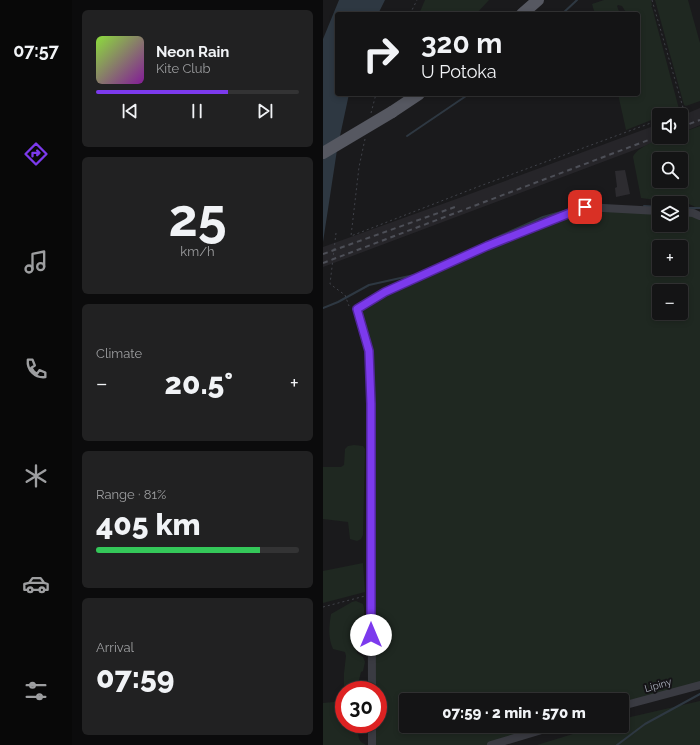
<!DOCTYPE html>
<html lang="en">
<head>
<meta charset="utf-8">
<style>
	:root { --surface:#141415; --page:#212122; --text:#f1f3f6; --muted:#9d9ea0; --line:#333334; --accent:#7c3aed }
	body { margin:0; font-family:Raleway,sans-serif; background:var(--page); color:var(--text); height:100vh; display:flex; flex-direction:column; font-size:15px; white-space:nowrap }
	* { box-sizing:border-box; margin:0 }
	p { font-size:13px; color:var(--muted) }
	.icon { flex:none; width:22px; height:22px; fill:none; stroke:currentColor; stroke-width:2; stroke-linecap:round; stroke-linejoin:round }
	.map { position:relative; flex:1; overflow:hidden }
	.side { display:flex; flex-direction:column; gap:10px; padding:10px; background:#0b0b0c; width:251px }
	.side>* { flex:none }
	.guide { position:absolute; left:12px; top:12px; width:305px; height:84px; border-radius:4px; box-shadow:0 2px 6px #0003,0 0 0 1px var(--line); background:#141415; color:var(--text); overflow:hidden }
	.tools { position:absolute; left:329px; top:108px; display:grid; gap:8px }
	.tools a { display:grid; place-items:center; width:36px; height:36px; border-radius:4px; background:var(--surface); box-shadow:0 2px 6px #0003,0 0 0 1px var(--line); font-size:20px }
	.speed { position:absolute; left:12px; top:681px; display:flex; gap:8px; font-size:20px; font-weight:700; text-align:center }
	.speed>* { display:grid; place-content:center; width:52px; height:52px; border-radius:50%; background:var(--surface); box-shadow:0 2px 6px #0003,0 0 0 1px var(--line); line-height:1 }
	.speed .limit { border:6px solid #d22; background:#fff; color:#111 }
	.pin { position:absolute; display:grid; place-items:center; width:34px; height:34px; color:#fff; margin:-17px; border-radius:8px; box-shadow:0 2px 6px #0006 }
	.me { position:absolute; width:44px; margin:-22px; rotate:0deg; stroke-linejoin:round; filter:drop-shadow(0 0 3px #0008) }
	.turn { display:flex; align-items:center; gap:14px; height:84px; padding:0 20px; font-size:18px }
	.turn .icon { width:52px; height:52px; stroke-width:2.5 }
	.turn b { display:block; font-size:28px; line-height:34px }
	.big { font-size:30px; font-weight:800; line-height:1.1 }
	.side .tile { flex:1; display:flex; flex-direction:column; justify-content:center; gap:6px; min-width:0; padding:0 14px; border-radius:6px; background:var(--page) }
	.side .dial { align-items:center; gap:0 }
	.dial b { font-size:52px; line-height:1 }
	.song { display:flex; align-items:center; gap:12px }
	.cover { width:48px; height:48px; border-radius:6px; background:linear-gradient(135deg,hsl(90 70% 55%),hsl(290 70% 35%)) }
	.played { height:4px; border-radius:2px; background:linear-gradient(90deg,var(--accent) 65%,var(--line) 65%) }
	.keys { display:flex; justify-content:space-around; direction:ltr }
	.heat { display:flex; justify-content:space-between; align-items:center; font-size:22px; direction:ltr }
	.charge { height:6px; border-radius:3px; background:linear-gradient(90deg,#34c759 81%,var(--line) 0) }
	.trip { position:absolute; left:76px; top:693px; width:230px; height:40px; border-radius:4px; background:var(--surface); box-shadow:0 2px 6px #0003,0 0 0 1px var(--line); font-weight:800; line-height:40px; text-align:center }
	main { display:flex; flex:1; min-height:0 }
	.dock { display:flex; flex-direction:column; width:72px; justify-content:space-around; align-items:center; background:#080808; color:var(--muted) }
	.dock .icon { width:28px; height:28px }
	.dock .selected { color:var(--accent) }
	.dock b { font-size:18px; color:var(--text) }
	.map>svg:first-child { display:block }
	.built { fill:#262529 }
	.green { fill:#1f2821; fill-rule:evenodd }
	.water { fill:#2e3842 }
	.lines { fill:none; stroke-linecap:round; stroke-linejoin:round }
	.stream { stroke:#2e3842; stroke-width:2 }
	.building { fill:#2d2c30 }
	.path { stroke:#404249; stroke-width:1; stroke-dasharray:2 3; stroke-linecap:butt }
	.minor { stroke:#3a3b42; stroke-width:8 }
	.primary { stroke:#565861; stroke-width:12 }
	.rail { stroke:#4d4f57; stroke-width:2; stroke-dasharray:5 4; stroke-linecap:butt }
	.primary-bridge { stroke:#565861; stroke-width:12 }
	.route-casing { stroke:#51269a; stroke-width:10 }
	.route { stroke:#7c3aed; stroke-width:7 }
	.labels { text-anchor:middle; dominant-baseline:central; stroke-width:4; stroke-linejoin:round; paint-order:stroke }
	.street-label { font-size:10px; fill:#abafbd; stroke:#151417 }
</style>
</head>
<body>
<main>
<nav class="dock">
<b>07:57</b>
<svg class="icon selected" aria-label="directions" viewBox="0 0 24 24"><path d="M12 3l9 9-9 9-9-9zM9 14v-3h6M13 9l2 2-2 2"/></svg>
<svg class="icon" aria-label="music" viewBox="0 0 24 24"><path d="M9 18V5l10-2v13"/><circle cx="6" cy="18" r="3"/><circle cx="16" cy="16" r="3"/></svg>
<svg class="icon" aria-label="phone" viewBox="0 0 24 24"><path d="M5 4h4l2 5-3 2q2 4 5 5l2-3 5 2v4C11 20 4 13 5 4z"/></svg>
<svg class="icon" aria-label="climate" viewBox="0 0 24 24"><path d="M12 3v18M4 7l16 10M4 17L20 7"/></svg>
<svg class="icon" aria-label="car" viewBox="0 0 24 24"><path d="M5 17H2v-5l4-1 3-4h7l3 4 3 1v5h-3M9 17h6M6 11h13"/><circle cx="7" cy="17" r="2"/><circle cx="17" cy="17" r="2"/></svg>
<svg class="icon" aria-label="filters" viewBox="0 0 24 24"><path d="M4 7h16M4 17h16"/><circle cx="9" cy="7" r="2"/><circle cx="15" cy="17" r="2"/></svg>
</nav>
<section class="side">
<div class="tile">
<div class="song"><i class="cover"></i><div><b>Neon Rain</b><p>Kite Club</p></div></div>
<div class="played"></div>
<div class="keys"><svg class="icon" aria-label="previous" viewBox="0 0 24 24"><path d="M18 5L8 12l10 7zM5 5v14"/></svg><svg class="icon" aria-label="pause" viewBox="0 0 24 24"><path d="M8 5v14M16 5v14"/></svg><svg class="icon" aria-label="next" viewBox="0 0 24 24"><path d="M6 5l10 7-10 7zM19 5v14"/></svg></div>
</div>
<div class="tile dial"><b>25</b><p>km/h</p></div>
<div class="tile"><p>Climate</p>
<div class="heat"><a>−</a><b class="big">20.5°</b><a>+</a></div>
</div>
<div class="tile"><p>Range · 81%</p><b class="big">405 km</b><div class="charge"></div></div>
<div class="tile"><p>Arrival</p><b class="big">07:59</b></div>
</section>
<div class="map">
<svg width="377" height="745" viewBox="0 0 377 745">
	<rect width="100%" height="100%" fill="#1a1a1c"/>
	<g class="built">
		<path d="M377 108V125L358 133V116Z"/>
		<path d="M336 124V137H346L0 267V247L136 198Z"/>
	</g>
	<g class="green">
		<path d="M102 0H166L153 14H96Z"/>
		<path d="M281 0H328L329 5 328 7H329L356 109 340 115H336V117L303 130 295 94H315V14H304L299 6 295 5 294 6 297 14H272L269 4Z"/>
		<path d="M332 0H365L377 43V101L363 106 361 105Z"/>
		<path d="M377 126V209L357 200 347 202 318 198 310 157C313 148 335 139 345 137 349 136 354 137 358 137V133ZM336 151 339 153 340 159H358V181H336V174L334 172 331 159 332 153Z"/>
		<path d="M262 207 336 211V225H358V212L377 216V685L299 706V700H83V726H232L168 745H49V724H55V690H49L46 351 34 309 62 292ZM336 247H358V269H336ZM336 291H358V313H336Z"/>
		<path d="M31 445 40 446 42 449 40 535 38 539 34 541 27 539 25 522 0 519V467H18L21 465 22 449 25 446Z"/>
		<path d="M40 563 42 592 0 603V571Z"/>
		<path d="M33 601 40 604 41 608V637C37 642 33 646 34 653L40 657 42 662 40 671 38 672 35 684 31 690H21V673L23 656 22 652 10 649C5 638 6 626 8 614L29 602Z"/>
		<path d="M21 701V724H37L34 727 36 739 38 742 43 745H0V703Z"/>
		<path d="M377 701V745H214L276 726H299V719Z"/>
	</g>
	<path class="water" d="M16 0H62L55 14H14V94H26L14 150 0 242V39Z"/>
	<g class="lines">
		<g class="stream">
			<path d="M239 14 254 0"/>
			<path d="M84 136 146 94"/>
			<path d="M321 206 336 207"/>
			<path d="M358 208H377"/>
			<path d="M170 239 220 217 248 209"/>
			<path d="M0 308 15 302 46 285 91 275"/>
			<path d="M294 745 322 724 377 694"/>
		</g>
	</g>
	<path class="building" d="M302 170 307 194 293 197 292 188 294 187 292 171Z"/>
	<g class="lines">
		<g class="path">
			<path d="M329 0 361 111 350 115"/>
			<path d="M87 14 94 0"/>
			<path d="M48 113 53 94"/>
			<path d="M42 139 36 167 28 236 157 186 336 120"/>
			<path d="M13 233 7 284 22 295 26 306"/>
			<path d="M0 607 42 596"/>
		</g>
		<g class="minor">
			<path d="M358 212 370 213 377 216"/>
			<path d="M49 690 48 404 46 351 34 309 62 292 164 246 262 207 336 211"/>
			<path d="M299 706 377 685"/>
			<path d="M49 724V745"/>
			<path d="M168 745 232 726"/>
		</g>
		<g class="primary">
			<path d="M199 14 215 0"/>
			<path d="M69 112 96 94"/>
		</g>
		<g class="rail">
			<path d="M358 127 377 120"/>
			<path d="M0 254 132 207"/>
			<path d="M0 263 336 136"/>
		</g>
		<path class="primary-bridge" d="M0 153 69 112"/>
	</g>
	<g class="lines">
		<defs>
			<path id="route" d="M48 635V404L46 351 34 309 62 292 164 246 262 207"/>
		</defs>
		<use href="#route" class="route-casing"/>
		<use href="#route" class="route"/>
	</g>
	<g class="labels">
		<g class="street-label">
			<text transform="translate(335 685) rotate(-16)">Lipiny</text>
		</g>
	</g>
</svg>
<div class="tools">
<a><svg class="icon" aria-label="sound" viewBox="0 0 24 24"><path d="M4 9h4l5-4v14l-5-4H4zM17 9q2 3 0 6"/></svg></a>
<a><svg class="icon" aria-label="search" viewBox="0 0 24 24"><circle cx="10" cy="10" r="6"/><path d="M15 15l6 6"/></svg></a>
<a><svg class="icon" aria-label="layers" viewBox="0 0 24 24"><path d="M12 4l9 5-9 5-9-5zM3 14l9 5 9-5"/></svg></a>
<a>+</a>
<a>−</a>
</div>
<div class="speed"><div class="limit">30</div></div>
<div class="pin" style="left:262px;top:207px;background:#d93025"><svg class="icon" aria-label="arrive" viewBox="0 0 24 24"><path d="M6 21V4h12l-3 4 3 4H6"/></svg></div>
<svg class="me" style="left:48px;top:635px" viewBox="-20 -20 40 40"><circle r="19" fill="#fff"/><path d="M0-13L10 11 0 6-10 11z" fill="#7c3aed"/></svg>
<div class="trip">07:59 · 2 min · 570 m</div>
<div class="guide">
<div class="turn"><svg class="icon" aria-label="right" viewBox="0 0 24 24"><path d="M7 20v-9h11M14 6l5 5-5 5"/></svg><div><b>320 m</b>U Potoka</div></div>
</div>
</div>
</main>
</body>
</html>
